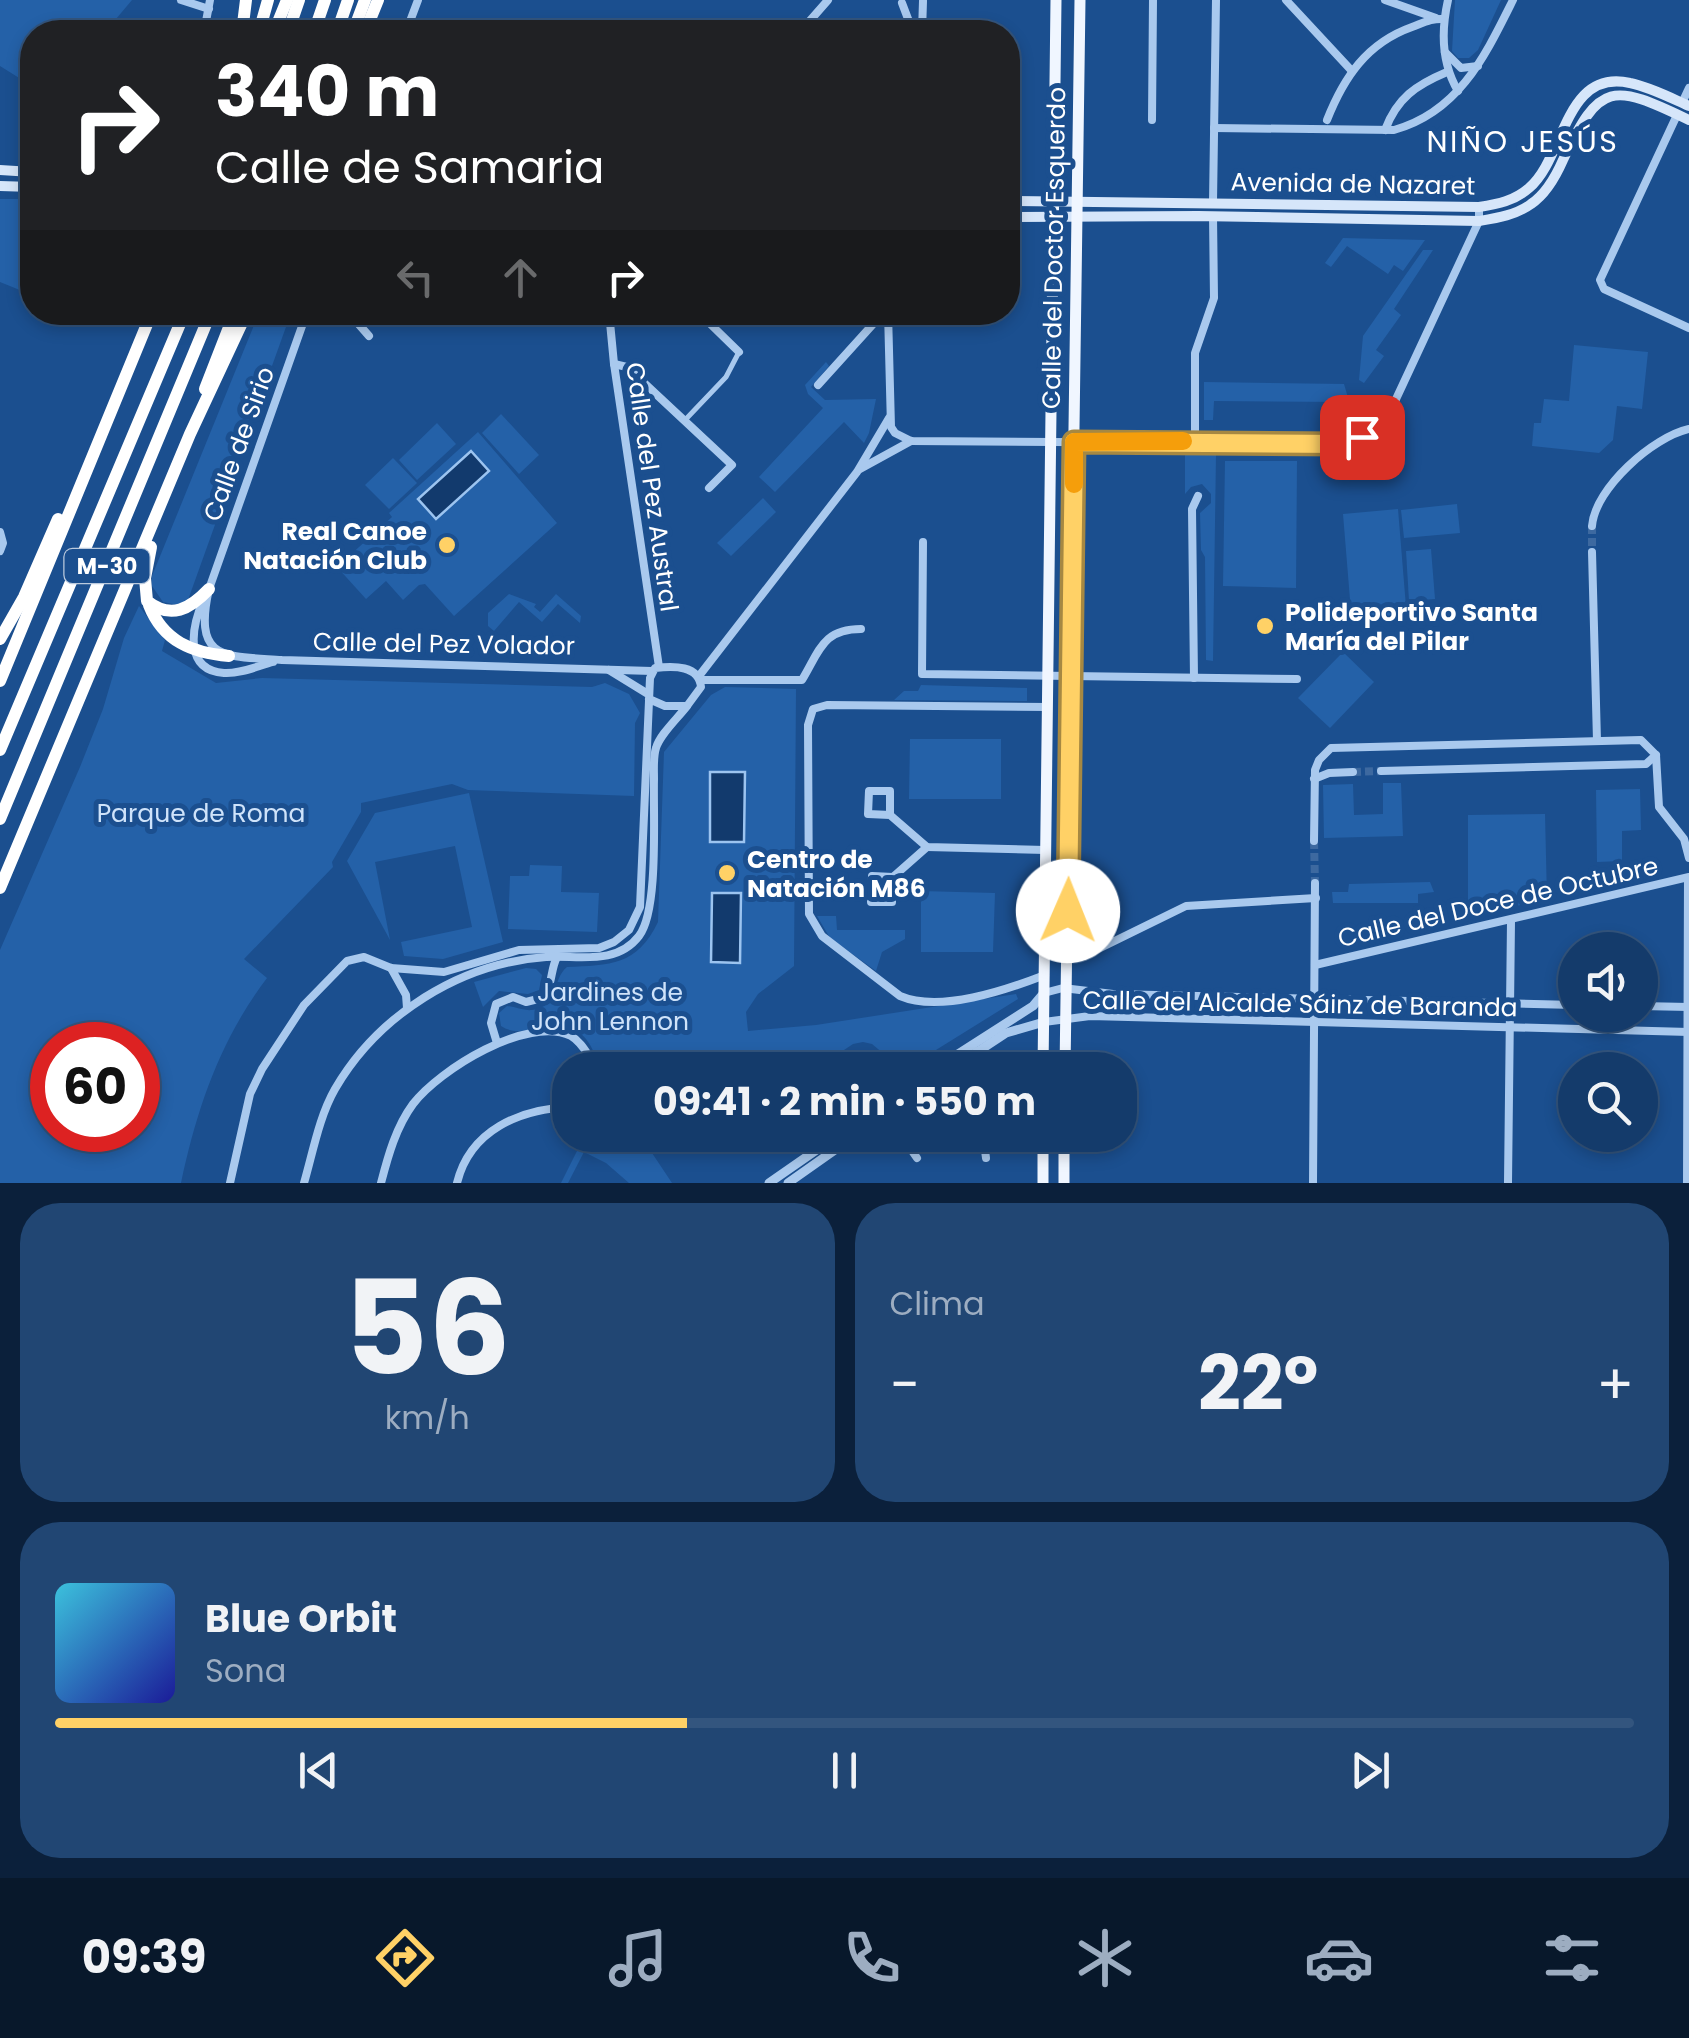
<!DOCTYPE html>
<html lang="es">
<head>
<meta charset="utf-8">
<style>
	:root { --surface:#143b6b; --page:#214673; --text:#f1f3f6; --muted:#9dadc1; --line:#33557e; --accent:#ffd166 }
	body { margin:0; font-family:Poppins,sans-serif; background:var(--page); color:var(--text); height:100vh; display:flex; flex-direction:column; font-size:38px; white-space:nowrap }
	* { box-sizing:border-box; margin:0 }
	p { font-size:32px; color:var(--muted) }
	.icon { flex:none; width:55px; height:55px; fill:none; stroke:currentColor; stroke-width:2; stroke-linecap:round; stroke-linejoin:round }
	.map { position:relative; height:1183px; overflow:hidden }
	.sheet { display:flex; flex-direction:column; gap:20px; padding:20px; background:#0b203b; flex:1 }
	.sheet>* { flex:none }
	.hud { position:absolute; left:20px; top:20px; width:1000px; height:305px; border-radius:40px; box-shadow:0 5px 15px #0003,0 0 0 2px var(--line); background:#202124; color:#fff; overflow:hidden }
	.fabs { position:absolute; left:1558px; top:932px; display:grid; gap:20px }
	.fabs a { display:grid; place-items:center; width:100px; height:100px; border-radius:50%; background:var(--surface); box-shadow:0 5px 15px #0003,0 0 0 2px var(--line); font-size:50px }
	.speed { position:absolute; left:30px; top:1022px; display:flex; gap:20px; font-size:50px; font-weight:700; text-align:center }
	.speed>* { display:grid; place-content:center; width:130px; height:130px; border-radius:50%; background:var(--surface); box-shadow:0 5px 15px #0003,0 0 0 2px var(--line); line-height:1 }
	.speed .limit { border:15px solid #d22; background:#fff; color:#111 }
	.pin { position:absolute; display:grid; place-items:center; width:85px; height:85px; color:#fff; margin:-42px; border-radius:20px; box-shadow:0 5px 15px #0006 }
	.me { position:absolute; width:110px; margin:-55px; rotate:1deg; stroke-linejoin:round; filter:drop-shadow(0 0 8px #0008) }
	.turn { display:flex; align-items:center; gap:35px; height:210px; padding:0 30px; font-size:45px }
	.turn .icon { width:130px; height:130px; stroke-width:2.5 }
	.turn b { display:block; font-size:70px; line-height:85px }
	.lanes { display:flex; align-items:center; height:95px; padding:0 30px; background:#0003; justify-content:center; gap:50px; direction:ltr }
	.lanes .off { opacity:.35 }
	.big { font-size:75px; font-weight:700; line-height:1.1 }
	.sheet .card { flex:1; display:flex; flex-direction:column; justify-content:center; gap:15px; min-width:0; padding:0 35px; border-radius:40px; background:var(--page) }
	.sheet .dial { align-items:center; gap:0 }
	.dial b { font-size:130px; line-height:1 }
	.song { display:flex; align-items:center; gap:30px }
	.cover { width:120px; height:120px; border-radius:15px; background:linear-gradient(135deg,hsl(190 70% 55%),hsl(240 70% 35%)) }
	.played { height:10px; border-radius:5px; background:linear-gradient(90deg,var(--accent) 40%,var(--line) 40%) }
	.keys { display:flex; justify-content:space-around; direction:ltr }
	.heat { display:flex; justify-content:space-between; align-items:center; font-size:55px; direction:ltr }
	.sheet .tiles { flex:1; display:grid; gap:20px; grid-template-columns:1fr 1fr }
	.card:last-child { grid-column:span 2 }
	.trip { position:absolute; left:552px; top:1052px; width:585px; height:100px; border-radius:40px; background:var(--surface); box-shadow:0 5px 15px #0003,0 0 0 2px var(--line); font-weight:700; line-height:100px; text-align:center }
	.dock { display:flex; height:160px; justify-content:space-around; align-items:center; background:#08182b; color:var(--muted) }
	.dock .icon { width:70px; height:70px }
	.dock .current { color:var(--accent) }
	.dock b { font-size:45px; color:var(--text) }
	.map>svg:first-child { display:block }
	.green { fill:#2461a8; fill-rule:evenodd }
	.water { fill:#123a6d; stroke:#9cc4f0; stroke-width:2.5 }
	.lines { fill:none; stroke-linecap:round; stroke-linejoin:round }
	.minor-tunnel { stroke:#3d69a0; stroke-width:8; stroke-dasharray:8 4; stroke-linecap:butt }
	.pedestrian { stroke:#a9c9ee; stroke-width:5 }
	.minor { stroke:#a9c9ee; stroke-width:8 }
	.tertiary { stroke:#a9c9ee; stroke-width:9 }
	.secondary { stroke:#d6e6fa; stroke-width:10 }
	.primary { stroke:#f0f6ff; stroke-width:11 }
	.motorway { stroke:#fff; stroke-width:12 }
	.route-casing { stroke:#a68842; stroke-width:25 }
	.route { stroke:#ffd166; stroke-width:18 }
	.slow { stroke:#f59e0b; stroke-width:18 }
	.poi-dot { fill:#ffd166; stroke:#1b4f8f; stroke-width:4 }
	.labels { text-anchor:middle; dominant-baseline:central; stroke-width:10; stroke-linejoin:round; paint-order:stroke }
	.shield { fill:#1b4f8f; stroke:#bbcadd; stroke-width:2.5 }
	.shield-label { font-size:22px; font-weight:bold; fill:#fff }
	.street-label { font-size:25px; fill:#fff; stroke:#1b4f8f }
	.poi-label { font-size:25px; font-weight:bold; fill:#fff; stroke:#1b4f8f; text-anchor:start }
	.park-label { font-size:25px; fill:#cfe3fa; stroke:#1b4f8f }
	.quarter-label { font-size:30px; letter-spacing:2.5px; fill:#fff; stroke:#1b4f8f }
</style>
</head>
<body>
<div class="map">
<svg width="1689" height="1183" viewBox="0 0 1689 1183">
	<rect width="100%" height="100%" fill="#1b4f8f"/>
	<g class="green">
		<path d="M0 0H132L105 32H32V86L0 66Z"/>
		<path d="M1455 0H1501L1478 50 1469 58H1458L1452 51Z"/>
		<path d="M0 199H32V295L0 282Z"/>
		<path d="M1343 238 1425 240 1403 271 1394 265 1388 274 1347 246 1331 267 1325 263Z"/>
		<path d="M1423 250H1433L1394 309 1401 315 1376 350 1384 356 1364 383 1359 380 1363 336Z"/>
		<path d="M259 313H291L188 600 178 605 163 602 152 586V576Z"/>
		<path d="M1574 345 1648 352 1642 409 1617 406 1613 440 1599 453 1532 446 1534 423H1541L1544 399 1569 401Z"/>
		<path d="M826 362 829 366 811 387 825 400 876 399 869 433 864 443 844 422 775 492 759 477 823 408 808 394 805 385Z"/>
		<path d="M1204 382 1344 384 1355 421 1345 422 1344 402 1214 401 1213 420H1204Z"/>
		<path d="M501 414 539 455 519 474 482 433Z"/>
		<path d="M437 423 456 444 417 480 399 460Z"/>
		<path d="M478 432 557 523 454 616 425 584 419 585 403 600 386 581 366 599 337 567 392 517 389 513Z"/>
		<path d="M1216 454 1213 661 1206 660 1205 557 1201 550 1200 513 1211 503V494L1202 484 1191 487 1185 494V455Z"/>
		<path d="M393 458 417 483 389 509 365 485Z"/>
		<path d="M1225 461H1297L1296 588 1223 586Z"/>
		<path d="M763 498 776 512 731 556 717 543Z"/>
		<path d="M1457 504 1460 533 1404 538 1401 510Z"/>
		<path d="M1398 509 1407 619 1352 624 1343 514Z"/>
		<path d="M1431 549 1435 599 1409 601 1406 551Z"/>
		<path d="M509 594 536 604 534 607 540 612 556 594 581 616 580 623 558 604 542 622 519 602 494 631 488 626V613Z"/>
		<path d="M139 606 165 640 162 651 216 683 262 678 592 687 605 683 629 694 640 713 635 723 634 796 468 790 452 784 361 803V812L332 862 333 867 244 959 267 978C220 1040 197 1108 181 1183H0V950L80 767 103 709 124 638ZM52 1045H138V1130H52Z"/>
		<path d="M1343 652 1374 682 1330 728 1298 698Z"/>
		<path d="M921 685 1027 688V701L894 700 904 691H918Z"/>
		<path d="M725 687 796 689 794 966 758 994 746 1012 748 1031 816 1025 1016 994 1018 999 907 1068 890 1059 872 1044 863 1042 853 1044 814 1070H598C597 1059 593 1048 586 1039 561 1008 526 1043 501 1026L499 1013 507 1006C516 1007 524 1011 532 1010 560 1007 551 980 567 967 610 965 637 966 658 922L664 752 711 695Z"/>
		<path d="M910 739H1001V799H909Z"/>
		<path d="M1383 783H1401L1403 836 1324 838 1323 785 1353 784 1354 815 1383 814Z"/>
		<path d="M1640 789 1641 830 1622 831V861L1597 862 1596 790Z"/>
		<path d="M469 793 503 942 443 959 404 956 401 942 472 927 455 846 375 862 390 940 347 861 375 813Z"/>
		<path d="M1545 814 1547 899 1468 917V815Z"/>
		<path d="M530 865 562 866 561 892 599 893 597 932 508 929 510 876H529Z"/>
		<path d="M1430 882 1434 892 1418 894V903H1333L1332 892H1348L1349 884Z"/>
		<path d="M921 891 995 893 993 952H921Z"/>
		<path d="M817 916H836L837 930H905V939L882 952 876 971 830 938Z"/>
		<path d="M526 968 536 969 542 975 539 990 528 994 499 991 483 1007 474 982Z"/>
		<path d="M585 1135H621L648 1147 672 1183H629L606 1163 584 1152 568 1183H561Z"/>
	</g>
	<g class="water">
		<path d="M471 451 489 471 436 519 418 499Z"/>
		<path d="M710 772H745L744 842H710Z"/>
		<path d="M712 893H741L740 963 711 962Z"/>
	</g>
	<g class="lines">
		<g class="minor-tunnel">
			<path d="M1592 526V552"/>
			<path d="M1353 772 1381 771"/>
			<path d="M1314 841 1315 883"/>
		</g>
		<path class="pedestrian" d="M686 419 726 377 739 352"/>
		<g class="minor">
			<path d="M181 0 209 9"/>
			<path d="M1286 0 1351 70"/>
			<path d="M1385 0 1436 18"/>
			<path d="M1448 0C1441 31 1442 64 1458 91"/>
			<path d="M902 3 913 32"/>
			<path d="M204 32 210 0"/>
			<path d="M406 32 418 0"/>
			<path d="M800 32 828 0"/>
			<path d="M922 32 923 1"/>
			<path d="M1445 52 1461 68 1478 66"/>
			<path d="M1682 103 1689 88"/>
			<path d="M1677 115 1600 280 1604 289 1689 328"/>
			<path d="M1152 120 1153 0"/>
			<path d="M1327 120C1344 77 1367 43 1412 27 1423 23 1432 18 1444 19"/>
			<path d="M1214 128 1394 130C1459 112 1485 56 1513 0"/>
			<path d="M1385 130C1397 98 1416 85 1447 72"/>
			<path d="M1213 202 1216 0"/>
			<path d="M307 312 209 589C193 661 224 656 282 660L652 671"/>
			<path d="M348 312 369 336"/>
			<path d="M609 312 614 364 659 667"/>
			<path d="M698 312 739 352"/>
			<path d="M888 312 891 427 895 433 911 441 1342 444 1383 427 1479 221V207"/>
			<path d="M614 364 627 367 732 465 709 488"/>
			<path d="M818 385 884 312"/>
			<path d="M1195 441V353L1214 298 1213 216"/>
			<path d="M860 469 911 441"/>
			<path d="M1592 526C1595 488 1653 437 1689 429"/>
			<path d="M0 532 3 543 0 551"/>
			<path d="M923 542 922 674 1297 679"/>
			<path d="M1592 552 1597 741"/>
			<path d="M203 601C192 626 183 670 224 673 240 674 258 666 273 662"/>
			<path d="M609 670 648 694"/>
			<path d="M699 676 857 472 889 418"/>
			<path d="M1194 678 1192 509 1198 496"/>
			<path d="M700 680H802C820 650 823 629 861 629"/>
			<path d="M1656 755 1659 807 1684 839 1689 858"/>
			<path d="M1314 779 1329 773 1353 772"/>
			<path d="M890 815V791H869L868 814 890 815 927 847 1045 850"/>
			<path d="M1314 841 1315 770 1319 760 1331 748 1641 740 1656 755 1646 764 1381 771"/>
			<path d="M893 877 892 902H871L872 876 893 877 927 847"/>
			<path d="M1088 954 1186 906 1316 898"/>
			<path d="M1315 965 1689 877"/>
			<path d="M391 968 406 995 407 1008"/>
			<path d="M1045 975C1006 990 940 1013 900 996L822 936 809 914 808 725 813 709 827 705 1048 707"/>
			<path d="M1044 993 1063 988 1113 994 1575 1005"/>
			<path d="M1640 1006 1689 1007"/>
			<path d="M1044 1022 1090 1016 1689 1032"/>
			<path d="M497 1043 491 1023 496 1004 513 997 526 1002 542 998C553 987 550 970 557 957"/>
			<path d="M977 1051 983 1070"/>
			<path d="M825 1070C848 1054 866 1045 886 1070"/>
			<path d="M642 1135C676 1153 698 1157 731 1135"/>
			<path d="M901 1135 917 1158"/>
			<path d="M983 1135 986 1158"/>
			<path d="M230 1183 250 1094 262 1069 304 1005 347 961 364 957 391 968 444 972 519 950 599 948 614 942 629 930 640 907 650 678 655 668C674 666 699 665 701 687L687 706H665L649 699"/>
			<path d="M304 1183C313 1152 319 1117 335 1089 378 1015 460 963 546 957 578 955 616 966 639 936 659 910 653 814 654 779 654 769 653 757 656 748 660 734 678 718 687 706"/>
			<path d="M381 1183C388 1156 396 1127 413 1104 439 1070 527 1015 571 1036 580 1041 585 1050 591 1059L589 1070"/>
			<path d="M457 1183C470 1130 520 1109 570 1107"/>
			<path d="M1313 1183 1315 883"/>
			<path d="M1508 1183 1511 921"/>
			<path d="M1687 1183 1688 878"/>
		</g>
		<g class="tertiary">
			<path d="M933 1070 1033 1006 1044 993"/>
			<path d="M950 1070 1006 1033 1044 1022"/>
			<path d="M769 1183 838 1135"/>
			<path d="M788 1183 856 1135"/>
		</g>
		<g class="secondary">
			<path d="M0 170 32 172"/>
			<path d="M0 186 32 187"/>
			<path d="M1008 201 1479 207C1498 204 1514 201 1529 188 1565 158 1564 68 1630 83 1650 87 1671 98 1689 106"/>
			<path d="M1008 217 1198 216 1479 221C1497 218 1516 215 1531 204 1546 194 1556 176 1563 160 1600 81 1612 83 1689 120"/>
		</g>
		<g class="primary">
			<path d="M1043 1070 1056 0"/>
			<path d="M1065 1070 1080 0"/>
			<path d="M1043 1183V1135"/>
			<path d="M1064 1183V1135"/>
		</g>
		<g class="motorway">
			<path d="M242 32 246 0"/>
			<path d="M259 32 268 0"/>
			<path d="M274 32 287 0"/>
			<path d="M288 32 299 0"/>
			<path d="M314 32 325 0"/>
			<path d="M337 32 348 0"/>
			<path d="M353 32 365 0"/>
			<path d="M365 32 378 0"/>
			<path d="M205 389 235 312"/>
			<path d="M151 547 145 578 147 601C171 620 190 609 209 589"/>
			<path d="M149 605C163 641 192 653 229 656"/>
			<path d="M0 639 24 597 58 519"/>
			<path d="M0 681 152 312"/>
			<path d="M0 750 185 312"/>
			<path d="M0 819 211 312"/>
			<path d="M0 888 190 434 247 312"/>
		</g>
	</g>
	<g class="lines">
		<defs>
			<path id="route" d="M1068 911 1074 442 1342 444 1362 437"/>
		</defs>
		<use href="#route" class="route-casing"/>
		<use href="#route" class="route"/>
		<path class="slow" d="M1074 484V442L1183 441"/>
	</g>
	<g class="poi-dot">
		<circle cx="447" cy="545" r="10"/>
		<circle cx="1265" cy="626" r="10"/>
		<circle cx="727" cy="873" r="10"/>
	</g>
	<g class="labels">
		<rect class="shield" x="64.5" y="549" width="85" height="34" rx="8"/>
		<g class="shield-label">
			<text x="107" y="566">M-30</text>
		</g>
		<g class="street-label">
			<text transform="translate(1353 184) rotate(1)">Avenida de Nazaret</text>
			<text transform="translate(1054 248) rotate(-89)">Calle del Doctor Esquerdo</text>
			<text transform="translate(239 444) rotate(-70)">Calle de Sirio</text>
			<text transform="translate(652 487) rotate(82)">Calle del Pez Austral</text>
			<text transform="translate(444 644) rotate(1)">Calle del Pez Volador</text>
			<text transform="translate(1498 902) rotate(-13)">Calle del Doce de Octubre</text>
			<text transform="translate(1300 1004) rotate(1)">Calle del Alcalde Sáinz de Baranda</text>
		</g>
		<g class="poi-label">
			<text x="427" y="531" text-anchor="end">Real Canoe<tspan x="427" dy="29">Natación Club</tspan></text>
			<text x="1285" y="612">Polideportivo Santa<tspan x="1285" dy="29">María del Pilar</tspan></text>
			<text x="747" y="859">Centro de<tspan x="747" dy="29">Natación M86</tspan></text>
		</g>
		<g class="park-label">
			<text x="201" y="813">Parque de Roma</text>
			<text x="610" y="992">Jardines de<tspan x="610" dy="29">John Lennon</tspan></text>
		</g>
		<g class="quarter-label">
			<text x="1523" y="141">NIÑO JESÚS</text>
		</g>
	</g>
</svg>
<div class="fabs">
<a><svg class="icon" aria-label="sound" viewBox="0 0 24 24"><path d="M4 9h4l5-4v14l-5-4H4zM17 9q2 3 0 6"/></svg></a>
<a><svg class="icon" aria-label="search" viewBox="0 0 24 24"><circle cx="10" cy="10" r="6"/><path d="M15 15l6 6"/></svg></a>
</div>
<div class="speed"><div class="limit">60</div></div>
<div class="pin" style="left:1362px;top:437px;background:#d93025"><svg class="icon" aria-label="arrive" viewBox="0 0 24 24"><path d="M6 21V4h12l-3 4 3 4H6"/></svg></div>
<svg class="me" style="left:1068px;top:911px" viewBox="-20 -20 40 40"><circle r="19" fill="#fff"/><path d="M0-13L10 11 0 6-10 11z" fill="#ffd166"/></svg>
<div class="trip">09:41 · 2 min · 550 m</div>
<div class="hud">
<div class="turn"><svg class="icon" aria-label="right" viewBox="0 0 24 24"><path d="M7 20v-9h11M14 6l5 5-5 5"/></svg><div><b>340 m</b>Calle de Samaria</div></div>
<div class="lanes"><svg class="icon off" aria-label="left" viewBox="0 0 24 24"><path d="M17 20v-9H6M10 6l-5 5 5 5"/></svg><svg class="icon off" aria-label="ahead" viewBox="0 0 24 24"><path d="M12 20V5M6 11l6-6 6 6"/></svg><svg class="icon" aria-label="right" viewBox="0 0 24 24"><path d="M7 20v-9h11M14 6l5 5-5 5"/></svg></div>
</div>
</div>
<section class="sheet">
<div class="tiles">
<div class="card dial"><b>56</b><p>km/h</p></div>
<div class="card"><p>Clima</p>
<div class="heat"><a>−</a><b class="big">22°</b><a>+</a></div>
</div>
<div class="card">
<div class="song"><i class="cover"></i><div><b>Blue Orbit</b><p>Sona</p></div></div>
<div class="played"></div>
<div class="keys"><svg class="icon" aria-label="previous" viewBox="0 0 24 24"><path d="M18 5L8 12l10 7zM5 5v14"/></svg><svg class="icon" aria-label="pause" viewBox="0 0 24 24"><path d="M8 5v14M16 5v14"/></svg><svg class="icon" aria-label="next" viewBox="0 0 24 24"><path d="M6 5l10 7-10 7zM19 5v14"/></svg></div>
</div>
</div>
</section>
<nav class="dock">
<b>09:39</b>
<svg class="icon current" aria-label="directions" viewBox="0 0 24 24"><path d="M12 3l9 9-9 9-9-9zM9 14v-3h6M13 9l2 2-2 2"/></svg>
<svg class="icon" aria-label="music" viewBox="0 0 24 24"><path d="M9 18V5l10-2v13"/><circle cx="6" cy="18" r="3"/><circle cx="16" cy="16" r="3"/></svg>
<svg class="icon" aria-label="phone" viewBox="0 0 24 24"><path d="M5 4h4l2 5-3 2q2 4 5 5l2-3 5 2v4C11 20 4 13 5 4z"/></svg>
<svg class="icon" aria-label="climate" viewBox="0 0 24 24"><path d="M12 3v18M4 7l16 10M4 17L20 7"/></svg>
<svg class="icon" aria-label="car" viewBox="0 0 24 24"><path d="M5 17H2v-5l4-1 3-4h7l3 4 3 1v5h-3M9 17h6M6 11h13"/><circle cx="7" cy="17" r="2"/><circle cx="17" cy="17" r="2"/></svg>
<svg class="icon" aria-label="filters" viewBox="0 0 24 24"><path d="M4 7h16M4 17h16"/><circle cx="9" cy="7" r="2"/><circle cx="15" cy="17" r="2"/></svg>
</nav>
</body>
</html>
